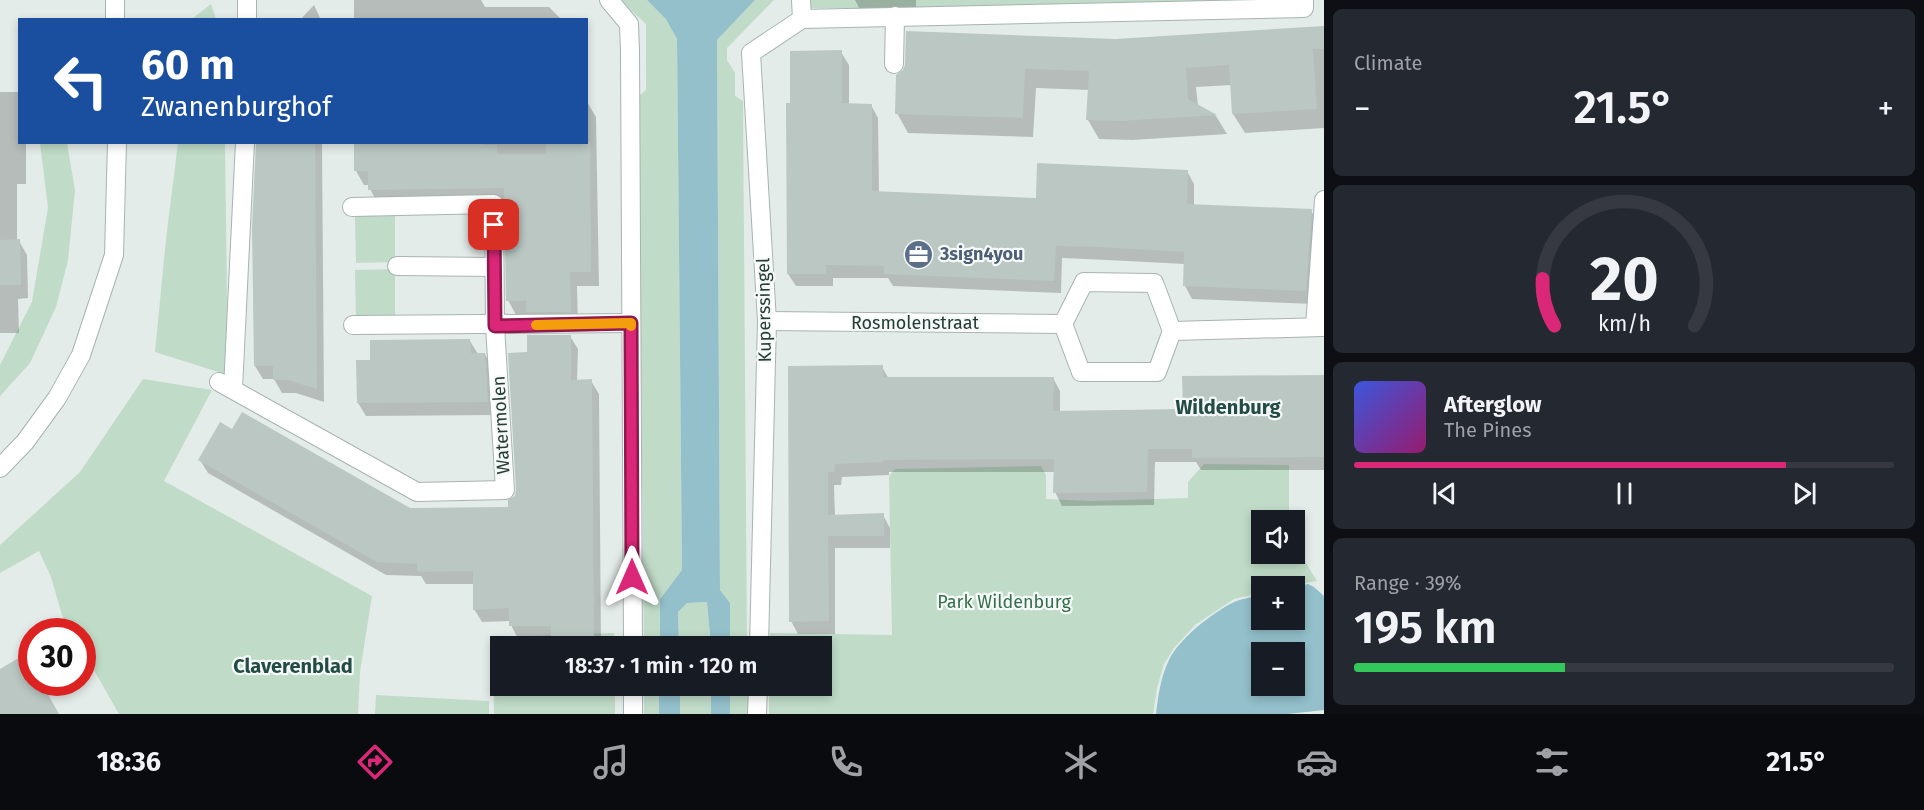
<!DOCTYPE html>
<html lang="en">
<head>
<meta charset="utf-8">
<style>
	:root { --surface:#171b24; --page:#242831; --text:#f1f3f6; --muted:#9ea1a6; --line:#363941; --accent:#db2777 }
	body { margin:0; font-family:"Fira Sans",sans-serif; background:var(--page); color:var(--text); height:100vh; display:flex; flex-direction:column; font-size:22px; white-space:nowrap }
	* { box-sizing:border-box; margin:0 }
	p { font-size:20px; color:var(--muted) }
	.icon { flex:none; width:33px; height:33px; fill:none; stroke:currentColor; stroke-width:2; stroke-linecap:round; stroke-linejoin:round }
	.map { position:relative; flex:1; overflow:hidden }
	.panel { display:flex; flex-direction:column; gap:9px; padding:9px; background:#0d0f14; width:600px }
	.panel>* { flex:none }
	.top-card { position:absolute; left:18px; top:18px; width:570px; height:126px; border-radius:0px; box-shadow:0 3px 9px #0003; background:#1a4fa0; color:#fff; overflow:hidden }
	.fabs { position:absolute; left:1251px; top:510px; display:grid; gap:12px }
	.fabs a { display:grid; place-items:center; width:54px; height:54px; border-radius:0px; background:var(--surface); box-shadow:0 3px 9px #0003; font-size:30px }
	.speed { position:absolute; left:18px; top:618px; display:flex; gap:12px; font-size:30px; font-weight:700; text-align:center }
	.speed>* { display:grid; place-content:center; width:78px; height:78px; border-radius:50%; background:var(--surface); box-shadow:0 3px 9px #0003; line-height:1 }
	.speed .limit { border:9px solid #d22; background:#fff; color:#111 }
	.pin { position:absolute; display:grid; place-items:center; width:51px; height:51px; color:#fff; margin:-26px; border-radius:12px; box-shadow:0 3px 9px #0006 }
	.me { position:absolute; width:66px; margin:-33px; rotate:0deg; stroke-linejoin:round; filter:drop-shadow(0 0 4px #0008) }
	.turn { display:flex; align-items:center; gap:21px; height:126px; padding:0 24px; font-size:27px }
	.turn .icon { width:78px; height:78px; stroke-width:2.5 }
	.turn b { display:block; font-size:42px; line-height:51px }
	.big { font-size:45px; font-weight:600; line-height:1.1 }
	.panel .widget { flex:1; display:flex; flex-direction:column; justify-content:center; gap:9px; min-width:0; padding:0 21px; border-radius:9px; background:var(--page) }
	.panel .dial { align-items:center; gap:0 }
	.dial svg { height:156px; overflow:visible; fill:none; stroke:var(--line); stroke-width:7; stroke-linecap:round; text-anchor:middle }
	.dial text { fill:var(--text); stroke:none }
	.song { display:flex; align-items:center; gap:18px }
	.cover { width:72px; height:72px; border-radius:9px; background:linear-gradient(135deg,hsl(230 70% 55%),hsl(320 70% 35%)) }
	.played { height:6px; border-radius:3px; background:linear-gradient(90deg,var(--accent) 80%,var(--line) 80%) }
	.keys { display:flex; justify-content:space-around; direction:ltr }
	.heat { display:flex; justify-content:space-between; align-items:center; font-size:33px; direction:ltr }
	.charge { height:9px; border-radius:4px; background:linear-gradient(90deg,#34c759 39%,var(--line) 0) }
	.trip { position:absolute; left:490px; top:636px; width:342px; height:60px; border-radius:0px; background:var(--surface); box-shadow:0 3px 9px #0003; font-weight:600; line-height:60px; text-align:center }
	.tab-bar { display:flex; height:96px; justify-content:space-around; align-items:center; background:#090b0e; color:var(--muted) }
	.tab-bar .icon { width:42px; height:42px }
	.tab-bar .active { color:var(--accent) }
	.tab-bar b { font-size:27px; color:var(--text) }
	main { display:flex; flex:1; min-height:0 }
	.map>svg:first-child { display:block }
	.green { fill:#c0dbc8 }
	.water { fill:#93c0cb; fill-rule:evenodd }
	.shadow { fill:#0003 }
	.building { fill:#bac7c2 }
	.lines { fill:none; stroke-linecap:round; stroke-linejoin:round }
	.minor-casing { stroke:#a7b4b0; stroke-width:20 }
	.minor { stroke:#fff; stroke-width:18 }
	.route-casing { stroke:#8e194d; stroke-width:15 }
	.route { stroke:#db2777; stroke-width:10 }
	.slow { stroke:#f59e0b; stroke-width:10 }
	.labels { text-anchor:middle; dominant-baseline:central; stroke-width:4.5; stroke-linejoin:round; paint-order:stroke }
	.service-label { font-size:18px; font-weight:bold; fill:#4e5e75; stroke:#f5f9f7; text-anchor:start }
	.street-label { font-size:18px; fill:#263c37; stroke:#f5f9f7 }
	.park-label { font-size:18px; fill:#346f4d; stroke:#f5f9f7 }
	.neighbourhood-label { font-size:20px; font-weight:bold; fill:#234c44; stroke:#f5f9f7 }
</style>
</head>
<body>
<main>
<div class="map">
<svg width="1324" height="714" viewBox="0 0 1324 714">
	<rect width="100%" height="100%" fill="#e4ece9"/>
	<g class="green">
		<path d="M620 0H647L667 19 677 39 682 570 660 599V646H644L638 97 646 90V24Z"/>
		<path d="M755 0H774L727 48V60L735 73V96L743 101 747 646H730V603L720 590 717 40Z"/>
		<path d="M806 0H1288L1076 9 806 8Z"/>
		<path d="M211 4 216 19H192Z"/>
		<path d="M40 143H67L75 190 68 260 56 307 30 363 0 396V365L32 302 48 208Z"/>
		<path d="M178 143H225L228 375 155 352 166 239Z"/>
		<path d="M395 214V262L356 263 355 215Z"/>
		<path d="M395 269V317L356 318 355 270Z"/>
		<path d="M143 379 212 390 164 481 372 596 360 672 358 714H119L83 651 82 632 71 631 62 615 51 577 39 551 0 573V545L80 472Z"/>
		<path d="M1204 464 1289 465V514L1291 520H1262V554H1294L1295 530 1306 563 1317 581 1289 586H1262L1261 593 1234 599 1195 625 1174 648 1164 664 1157 688 1153 714H769V686H822V646H770V633L892 635 889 476 895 469 1041 466 1046 475V499L1091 501 1188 498V482Z"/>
		<path d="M707 602 711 646H679L678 612 687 603Z"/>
		<path d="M614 633 615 646H501V686H615V714H494L493 637Z"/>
		<rect x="644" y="686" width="15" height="28"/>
		<rect x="680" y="686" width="31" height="28"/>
		<rect x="730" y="686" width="18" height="28"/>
		<path d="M376 695 489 701V714H375Z"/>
	</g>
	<g class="water">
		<path d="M647 0H755L717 40 720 590 730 603V646H711L707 602 687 603 678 612 679 646H660V599L682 570 677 39 666 19Z"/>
		<path d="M1308 584 1314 587 1324 596V710L1288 714H1156C1158 696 1161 676 1169 660 1179 639 1210 615 1230 604 1239 599 1252 597 1261 595L1262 620H1294L1295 587ZM1262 652H1294V686H1262Z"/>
		<rect x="659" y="686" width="21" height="28"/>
		<rect x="711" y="686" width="19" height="28"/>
	</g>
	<g class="shadow">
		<path d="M354 0H481L485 7H549L562 20H354Z"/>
		<path d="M855 0H916V22L867 23Z"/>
		<path d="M1324 0V128L1245 133 1233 114 1232 85 1196 87 1198 106 1216 116 1227 134 1132 140 1099 139 1088 120 1089 90 1036 88 1033 137 908 133 897 113 898 76 1115 41 1324 28Z"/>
		<path d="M314 5 321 20H300Z"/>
		<path d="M841 52 849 65V105H871L878 118 879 193 1037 199 1187 171 1194 184V205L1311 211 1319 224 1313 304 1192 299 1185 286V264L1107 260 1062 258 1061 293 893 286 888 278H833V286H796L788 274 792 104Z"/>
		<path d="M586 55 587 102 596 117 599 286H577L578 326 516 315 508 300 506 202 378 204 370 189V185H364L356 171V142H586Z"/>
		<path d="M0 92H20V142H26V184H17V241H19L27 255 28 298 18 299 19 333H0Z"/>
		<path d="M258 142H322L324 402 296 393H282L274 379H263L255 366Z"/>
		<path d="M570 336 578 349 577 381H591L599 394 601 646H559L554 638 518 639 511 625V621L482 622 474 609V584H426L421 576 386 575 208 473 200 460 410 509H510L516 497 529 354Z"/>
		<path d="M470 341 478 354H485L492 368 495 415 366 416 358 403 372 361Z"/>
		<path d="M789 367H882L889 379 1053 378 1060 391V412L1184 411V377H1324V470H1201L1196 462H1155L1154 505 1062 506 1055 492V472H889V475L842 477 841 485H834L835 516 883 515 890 528V548H835V634H798L791 621Z"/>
	</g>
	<g class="building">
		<path d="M1324 26V49H1313L1317 109 1232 114 1229 65 1186 68 1188 99 1217 115 1120 121 1086 120 1089 71 1025 69 1023 118 895 114 896 75 903 70 905 65 906 31 1115 39Z"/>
		<path d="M842 50V103L872 104V191L1036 198 1037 163 1188 170 1187 204 1312 209 1306 291 1183 286 1184 252 1099 247 1056 246 1054 281 884 274V266L826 265V274H787L786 103H790V51Z"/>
		<path d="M256 142H315L317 389 287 380H273V366H254L252 227Z"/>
		<path d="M354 142H482V145H497V154H546V142H590L591 272H570L571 312H526V301H506L504 188 368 190V171H354Z"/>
		<path d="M20 239 21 285H0V240Z"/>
		<path d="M527 335H571V380L592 379 594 636H551V626H509V608L473 610V571L417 572V564L377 562 198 460 220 422 232 429 242 412 410 508 508 507V500L515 496 516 489 508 353 527 352Z"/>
		<path d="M470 339 471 353H485L488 402 357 403 356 360H370V340Z"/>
		<path d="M883 365V377H1054L1053 411 1183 409 1182 376 1324 375V457L1192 458V449H1148L1147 492 1053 493 1054 459 883 460V462L835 464 834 472H828V515L884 513V536H828L829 621 789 622 788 366Z"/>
		<path d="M32 650V682H41L59 714H0V669Z"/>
	</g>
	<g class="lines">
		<defs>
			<g id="minor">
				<path d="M247 0V20"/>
				<path d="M609 0 629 24 630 51 633 646"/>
				<path d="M802 19 1304 8V0"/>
				<path d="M115 20V0"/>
				<path d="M894 64 895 16"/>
				<path d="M397 266 494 267"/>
				<path d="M767 321 1063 324 1084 282 1154 283 1172 331 1324 327"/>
				<path d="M1063 324 1081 372H1157L1172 331"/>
				<path d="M353 325 631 323"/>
				<path d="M1315 327 1324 200"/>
				<path d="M219 382 417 492 505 490 495 326 494 204 352 207"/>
				<path d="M233 389 245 142"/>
				<path d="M0 468 25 442 57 398 81 355 114 255 117 142"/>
				<path d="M759 646 767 321 751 53 802 19 801 0"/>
				<path d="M633 686V714"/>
				<path d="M757 714 758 686"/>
			</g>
		</defs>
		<use href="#minor" class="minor-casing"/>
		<use href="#minor" class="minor"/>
	</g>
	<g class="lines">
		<defs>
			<path id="route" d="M494 225 495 326 631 323 632 577"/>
		</defs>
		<use href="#route" class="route-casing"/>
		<use href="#route" class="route"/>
		<path class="slow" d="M536 325 631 323V326"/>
	</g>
	<defs>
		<symbol id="office-disc" viewBox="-11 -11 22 22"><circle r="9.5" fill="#5c6f8a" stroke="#f5f9f7"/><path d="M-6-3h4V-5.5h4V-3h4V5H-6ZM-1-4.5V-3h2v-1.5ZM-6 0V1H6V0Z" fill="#fff"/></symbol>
	</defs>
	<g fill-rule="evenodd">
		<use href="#office-disc" x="902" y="238" width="33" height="33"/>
	</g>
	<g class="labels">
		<g class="service-label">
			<text x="940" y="254">3sign4you</text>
		</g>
		<g class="street-label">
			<text transform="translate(764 310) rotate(-91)">Kuperssingel</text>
			<text x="915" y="323">Rosmolenstraat</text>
			<text transform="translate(501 425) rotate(-93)">Watermolen</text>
		</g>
		<g class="park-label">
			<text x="1004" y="602">Park Wildenburg</text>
		</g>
		<g class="neighbourhood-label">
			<text x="1228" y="407">Wildenburg</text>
			<text x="293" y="666">Claverenblad</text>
		</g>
	</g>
</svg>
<div class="fabs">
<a><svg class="icon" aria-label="sound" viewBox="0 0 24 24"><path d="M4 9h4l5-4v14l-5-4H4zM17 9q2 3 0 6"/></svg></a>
<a>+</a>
<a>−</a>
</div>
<div class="speed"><div class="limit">30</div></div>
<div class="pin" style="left:494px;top:225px;background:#d93025"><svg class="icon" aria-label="arrive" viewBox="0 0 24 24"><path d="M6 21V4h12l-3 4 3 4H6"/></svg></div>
<svg class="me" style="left:632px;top:577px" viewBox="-20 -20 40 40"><path d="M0-17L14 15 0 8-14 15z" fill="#db2777" stroke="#fff" stroke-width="4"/></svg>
<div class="trip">18:37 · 1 min · 120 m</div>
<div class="top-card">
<div class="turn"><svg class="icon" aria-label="left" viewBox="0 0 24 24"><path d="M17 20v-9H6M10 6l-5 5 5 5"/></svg><div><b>60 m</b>Zwanenburghof</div></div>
</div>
</div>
<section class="panel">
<div class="widget"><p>Climate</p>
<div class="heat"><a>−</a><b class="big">21.5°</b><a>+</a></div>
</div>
<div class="widget dial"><svg viewBox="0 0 100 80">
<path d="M14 69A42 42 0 1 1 86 69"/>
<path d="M14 69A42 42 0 0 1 8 45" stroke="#db2777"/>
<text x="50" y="56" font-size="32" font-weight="700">20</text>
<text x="50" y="72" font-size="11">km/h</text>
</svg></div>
<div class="widget">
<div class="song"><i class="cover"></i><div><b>Afterglow</b><p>The Pines</p></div></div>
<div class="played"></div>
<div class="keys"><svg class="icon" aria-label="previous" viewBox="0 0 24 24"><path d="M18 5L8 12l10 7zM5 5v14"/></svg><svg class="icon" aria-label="pause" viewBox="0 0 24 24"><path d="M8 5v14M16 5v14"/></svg><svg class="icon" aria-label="next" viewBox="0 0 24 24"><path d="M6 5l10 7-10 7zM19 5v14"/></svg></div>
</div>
<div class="widget"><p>Range · 39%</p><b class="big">195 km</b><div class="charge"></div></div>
</section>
</main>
<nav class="tab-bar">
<b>18:36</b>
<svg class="icon active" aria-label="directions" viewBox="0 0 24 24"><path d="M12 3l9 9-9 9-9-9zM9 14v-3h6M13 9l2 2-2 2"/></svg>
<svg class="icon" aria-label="music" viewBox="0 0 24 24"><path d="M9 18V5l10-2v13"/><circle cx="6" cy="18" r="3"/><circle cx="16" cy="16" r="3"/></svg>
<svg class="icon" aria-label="phone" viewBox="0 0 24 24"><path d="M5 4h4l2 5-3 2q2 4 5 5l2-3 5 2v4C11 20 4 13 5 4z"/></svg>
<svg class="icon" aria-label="climate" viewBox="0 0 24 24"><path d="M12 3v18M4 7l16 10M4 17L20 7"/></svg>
<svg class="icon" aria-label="car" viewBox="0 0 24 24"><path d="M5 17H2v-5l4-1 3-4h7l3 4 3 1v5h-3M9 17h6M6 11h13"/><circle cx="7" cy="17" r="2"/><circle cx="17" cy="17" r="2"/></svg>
<svg class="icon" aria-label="filters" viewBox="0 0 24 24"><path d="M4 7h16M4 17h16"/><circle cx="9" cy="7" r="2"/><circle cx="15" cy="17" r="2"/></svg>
<b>21.5°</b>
</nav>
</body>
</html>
